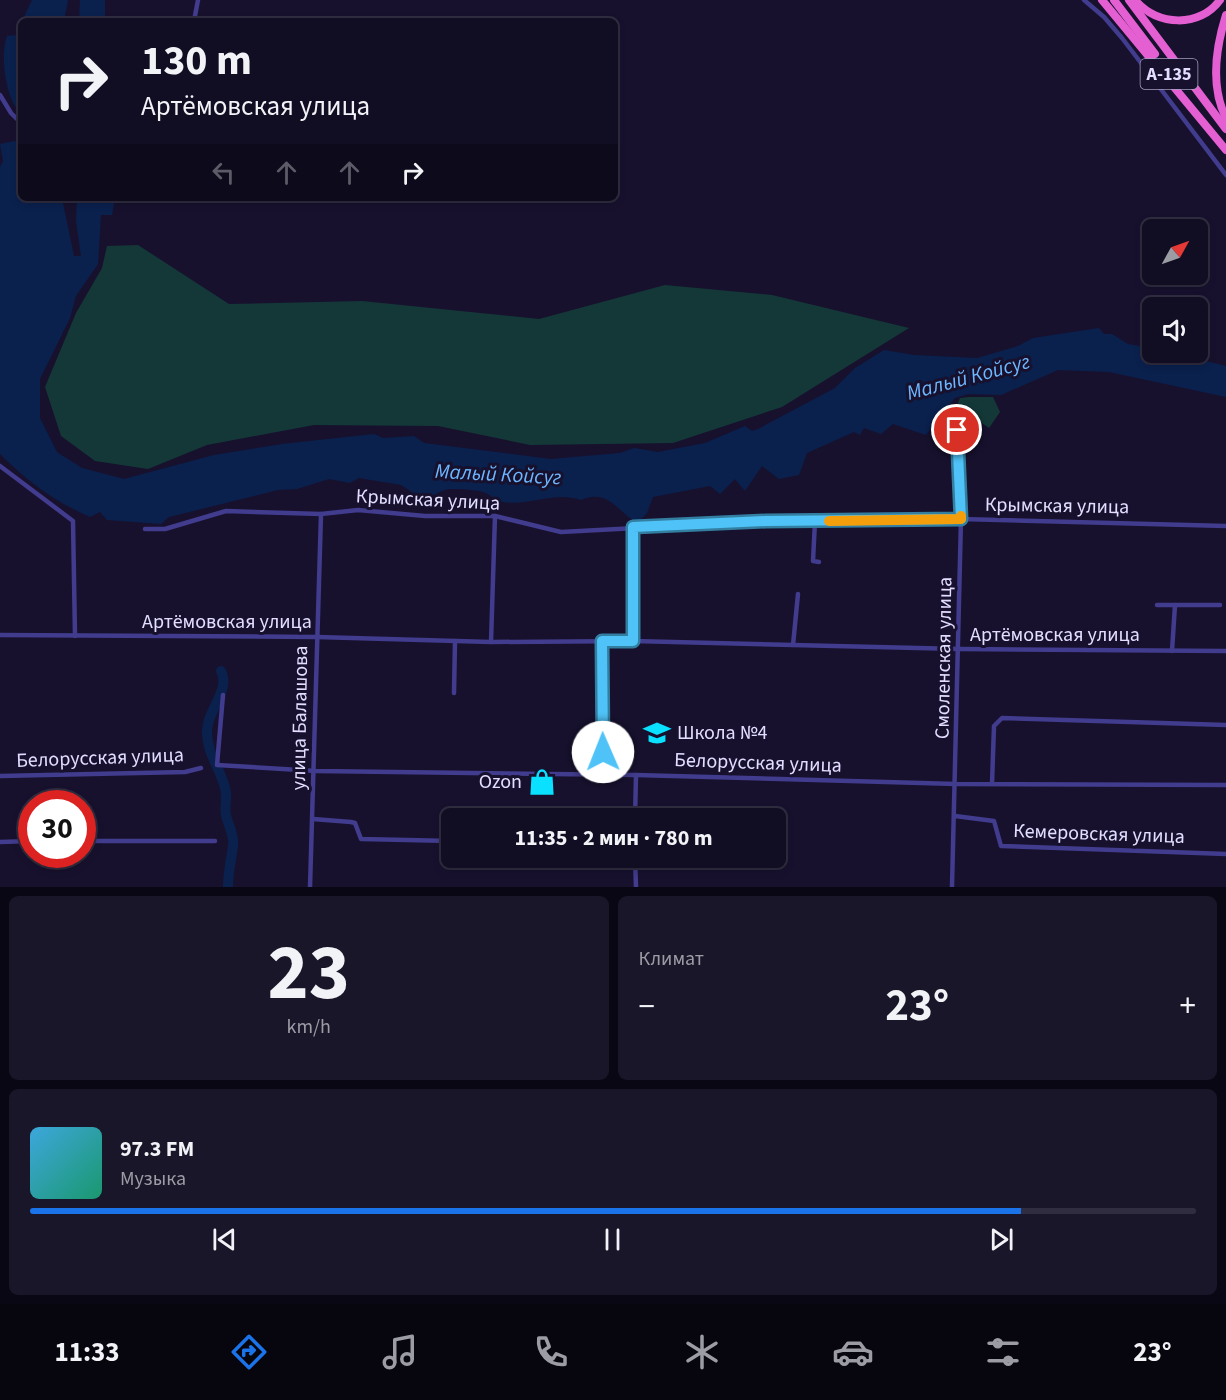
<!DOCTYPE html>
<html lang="ru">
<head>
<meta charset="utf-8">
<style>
	:root { --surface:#110d22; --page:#1a162a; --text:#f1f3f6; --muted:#9c9ca5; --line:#302d40; --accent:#1a73e8 }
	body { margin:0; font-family:"Source Sans 3",sans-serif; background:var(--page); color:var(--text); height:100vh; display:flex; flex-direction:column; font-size:22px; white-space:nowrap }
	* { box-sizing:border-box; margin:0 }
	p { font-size:20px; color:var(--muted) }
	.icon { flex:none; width:33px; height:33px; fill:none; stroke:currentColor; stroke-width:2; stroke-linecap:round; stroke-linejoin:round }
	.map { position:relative; height:887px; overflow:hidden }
	.sheet { display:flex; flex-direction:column; gap:9px; padding:9px; background:#090713; flex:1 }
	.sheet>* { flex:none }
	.guide { position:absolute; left:18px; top:18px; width:600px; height:183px; border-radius:9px; box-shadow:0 3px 9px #0003,0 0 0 2px var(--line); background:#110d22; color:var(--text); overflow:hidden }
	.needle { width:39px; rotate:50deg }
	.tools { position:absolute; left:1142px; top:219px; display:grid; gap:12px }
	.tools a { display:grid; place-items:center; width:66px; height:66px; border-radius:9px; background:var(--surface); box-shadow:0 3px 9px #0003,0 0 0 2px var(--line); font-size:30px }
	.speed { position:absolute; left:18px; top:790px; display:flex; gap:12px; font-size:30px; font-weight:700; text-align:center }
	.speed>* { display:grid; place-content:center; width:78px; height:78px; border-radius:50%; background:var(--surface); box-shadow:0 3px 9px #0003,0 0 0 2px var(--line); line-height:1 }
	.speed .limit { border:9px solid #d22; background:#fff; color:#111 }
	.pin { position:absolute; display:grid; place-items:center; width:51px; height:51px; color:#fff; margin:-26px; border:3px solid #fff; border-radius:50%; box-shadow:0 2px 6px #0007 }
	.me { position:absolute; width:66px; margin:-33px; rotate:359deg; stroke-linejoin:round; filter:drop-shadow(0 0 4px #0008) }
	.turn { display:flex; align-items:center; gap:21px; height:126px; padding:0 24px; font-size:27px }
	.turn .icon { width:78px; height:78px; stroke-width:2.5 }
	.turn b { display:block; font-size:42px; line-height:51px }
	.lanes { display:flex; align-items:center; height:57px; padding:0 24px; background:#0003; justify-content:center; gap:30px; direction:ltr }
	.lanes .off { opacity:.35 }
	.big { font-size:45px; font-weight:700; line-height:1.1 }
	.sheet .card { flex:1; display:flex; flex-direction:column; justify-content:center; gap:9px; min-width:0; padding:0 21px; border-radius:9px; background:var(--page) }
	.sheet .dial { align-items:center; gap:0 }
	.dial b { font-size:78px; line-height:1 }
	.song { display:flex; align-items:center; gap:18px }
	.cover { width:72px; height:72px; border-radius:9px; background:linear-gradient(135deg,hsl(200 70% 55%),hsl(160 70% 35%)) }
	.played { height:6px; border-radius:3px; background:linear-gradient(90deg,var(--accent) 85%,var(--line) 85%) }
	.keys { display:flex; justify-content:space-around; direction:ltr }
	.heat { display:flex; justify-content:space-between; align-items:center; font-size:33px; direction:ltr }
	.sheet .tiles { flex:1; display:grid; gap:9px; grid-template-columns:1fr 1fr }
	.card:last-child { grid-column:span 2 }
	.trip { position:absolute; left:441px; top:808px; width:345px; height:60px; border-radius:9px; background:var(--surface); box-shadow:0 3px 9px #0003,0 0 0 2px var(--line); font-weight:700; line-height:60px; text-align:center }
	.tabs { display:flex; height:96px; justify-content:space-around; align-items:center; background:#07050e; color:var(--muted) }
	.tabs .icon { width:42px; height:42px }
	.tabs .on { color:var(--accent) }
	.tabs b { font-size:27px; color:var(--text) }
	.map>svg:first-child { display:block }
	.green { fill:#143838 }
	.water { fill:#0a214e }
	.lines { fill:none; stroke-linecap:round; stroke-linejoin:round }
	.river { stroke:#0a214e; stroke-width:10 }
	.minor { stroke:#413c8d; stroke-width:4.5 }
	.trunk { stroke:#e45fd2; stroke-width:8 }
	.route-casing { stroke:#337fa1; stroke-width:15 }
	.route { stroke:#4fc3f7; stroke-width:10 }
	.slow { stroke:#f59e0b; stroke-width:10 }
	.labels { text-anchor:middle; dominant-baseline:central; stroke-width:6; stroke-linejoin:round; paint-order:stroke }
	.shield { fill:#17112e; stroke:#a6a0c0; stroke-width:1.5 }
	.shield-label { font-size:18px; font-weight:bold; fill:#e3deff }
	.street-label { font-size:20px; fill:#e3deff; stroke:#17112e }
	.poi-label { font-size:20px; fill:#e3deff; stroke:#17112e; text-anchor:start }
	.water-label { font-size:21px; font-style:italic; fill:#6cb7ff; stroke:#17112e }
</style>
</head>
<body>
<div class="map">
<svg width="1226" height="887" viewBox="0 0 1226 887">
	<rect width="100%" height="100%" fill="#17112e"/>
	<g class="green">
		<path d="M138 245 229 304 362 301 539 319 665 285 772 295 909 328 782 407 673 443 530 445 438 426 314 425 207 445 148 469 95 461 61 436 45 387 76 313 102 268 107 246Z"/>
		<path d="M969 397H993L1000 412 989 428 973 417 957 419 952 417 960 398Z"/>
	</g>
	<g class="water">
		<path d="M32 0H68L64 21H22Z"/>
		<path d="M80 0H105V21H79Z"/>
		<path d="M21 24V114C5 98 0 55 7 36L16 35Z"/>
		<path d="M14 141 21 143V198H62L74 256H81L76 221 77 198H115L112 215H101L98 264 76 296 70 318 40 379V418L57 452 82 468 124 479 214 455 282 444 374 434 383 438 414 436 424 443 551 459 620 453 634 448 658 452 705 443 745 426 752 431 758 429 835 388 855 368 884 350 914 355 977 358 1018 346 1033 338 1099 328 1104 334H1112L1128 344 1152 348V352L1174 353 1226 366V397L1109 372 1058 370 1001 395 968 394 955 398 926 435 893 424 881 434 864 428 860 435 854 432 807 453 799 475 779 479 762 466 745 491 735 479 720 494 710 486 653 497 647 513 637 523C618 512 608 488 581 500 554 491 532 506 503 502 496 501 492 496 486 493 478 490 463 489 454 489 442 488 434 496 424 500L401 485 359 478 350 483 329 479 297 489 278 490 169 517 161 524 107 520 100 512 90 517C54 501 28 482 0 454V167L3 161 0 144Z"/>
	</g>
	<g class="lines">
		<path class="river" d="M221 671C231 690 206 712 207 732 207 754 220 767 225 788 228 796 224 806 226 815 228 825 235 836 233 846 231 861 228 872 228 887"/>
		<g class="minor">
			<path d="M1084 0 1104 17 1122 38 1226 175"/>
			<path d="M194 21 198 0"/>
			<path d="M0 95 11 113 21 123"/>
			<path d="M0 466 73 521 75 636"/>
			<path d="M815 521 813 561 819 562"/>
			<path d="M145 529H165L226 511 321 514 358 510 425 516H495L561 532 767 521 961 519 1226 526"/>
			<path d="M1157 605H1175L1172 651"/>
			<path d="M1175 605H1220"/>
			<path d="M0 635 317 637 491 642 633 641 959 649 1226 651"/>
			<path d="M602 641 603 774"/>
			<path d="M633 641V527"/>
			<path d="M491 642 495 516"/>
			<path d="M793 645 798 594"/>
			<path d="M454 693 455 641"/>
			<path d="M223 695 217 765 316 771 636 775 956 784 1226 785"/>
			<path d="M0 776 185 772 201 768"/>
			<path d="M992 784 994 726 1002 718 1226 725"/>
			<path d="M955 816 994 821 1001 846 1226 854"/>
			<path d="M313 819 351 822 355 823 361 839 452 841"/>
			<path d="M635 819 636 775"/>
			<path d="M82 841H215"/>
			<path d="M0 842 32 841"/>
			<path d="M635 858 636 887"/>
			<path d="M310 887 321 514"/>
			<path d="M952 887 961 519 957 430"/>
		</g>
		<g class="trunk">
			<path d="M1102 0 1226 150"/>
			<path d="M1114 0 1155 54"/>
			<path d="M1129 0 1226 129"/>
			<path d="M1136 1C1157 26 1200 28 1220 0"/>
			<path d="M1226 15C1216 47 1210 86 1226 118"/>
		</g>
	</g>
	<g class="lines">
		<defs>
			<path id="route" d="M603 752 602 641H633V527L766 521 961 519 957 430"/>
		</defs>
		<use href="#route" class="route-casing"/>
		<use href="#route" class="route"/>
		<path class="slow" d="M829 521 961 519V516"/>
	</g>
	<defs>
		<symbol id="school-bare" viewBox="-9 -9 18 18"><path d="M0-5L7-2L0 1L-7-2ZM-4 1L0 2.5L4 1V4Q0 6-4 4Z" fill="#0ae0ff" stroke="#17112e" stroke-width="2.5" paint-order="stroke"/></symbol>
		<symbol id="shop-bare" viewBox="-9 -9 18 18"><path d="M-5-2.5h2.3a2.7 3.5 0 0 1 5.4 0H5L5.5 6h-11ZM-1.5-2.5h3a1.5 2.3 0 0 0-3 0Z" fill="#0ae0ff" stroke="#17112e" stroke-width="2.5" paint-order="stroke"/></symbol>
	</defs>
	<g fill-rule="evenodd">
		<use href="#school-bare" x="638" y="714" width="38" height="38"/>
		<use href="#shop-bare" x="523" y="763" width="38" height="38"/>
	</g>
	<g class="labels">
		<rect class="shield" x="1140.5" y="59" width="57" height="30" rx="4.5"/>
		<g class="shield-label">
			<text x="1169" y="74">А-135</text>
		</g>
		<g class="street-label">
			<text transform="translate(428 500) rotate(3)">Крымская улица</text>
			<text transform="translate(1057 506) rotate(1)">Крымская улица</text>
			<text x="227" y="622">Артёмовская улица</text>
			<text x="1055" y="635">Артёмовская улица</text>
			<text transform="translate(944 658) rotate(-89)">Смоленская улица</text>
			<text transform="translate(300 718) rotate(-89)">улица Балашова</text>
			<text transform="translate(100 758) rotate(-2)">Белорусская улица</text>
			<text transform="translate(758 763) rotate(2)">Белорусская улица</text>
			<text transform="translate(1099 834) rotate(2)">Кемеровская улица</text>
		</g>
		<g class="poi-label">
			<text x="677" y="733">Школа №4</text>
			<text x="522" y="782" text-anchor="end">Ozon</text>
		</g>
		<g class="water-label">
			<text transform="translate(968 377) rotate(-15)">Малый Койсуг</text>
			<text transform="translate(498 474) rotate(3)">Малый Койсуг</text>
		</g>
	</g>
</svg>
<div class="tools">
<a><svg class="needle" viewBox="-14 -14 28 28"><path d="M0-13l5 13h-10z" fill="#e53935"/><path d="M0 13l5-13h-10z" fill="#9c9ca5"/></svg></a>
<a><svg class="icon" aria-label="sound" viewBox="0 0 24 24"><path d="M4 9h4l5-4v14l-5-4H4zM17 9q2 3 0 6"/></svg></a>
</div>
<div class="speed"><div class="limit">30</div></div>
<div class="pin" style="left:957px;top:430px;background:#d93025"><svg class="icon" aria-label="arrive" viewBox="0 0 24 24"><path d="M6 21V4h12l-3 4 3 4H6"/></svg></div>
<svg class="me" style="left:603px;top:752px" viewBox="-20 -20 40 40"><circle r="19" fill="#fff"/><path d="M0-13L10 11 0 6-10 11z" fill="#4fc3f7"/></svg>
<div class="trip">11:35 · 2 мин · 780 m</div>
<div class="guide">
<div class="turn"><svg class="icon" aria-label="right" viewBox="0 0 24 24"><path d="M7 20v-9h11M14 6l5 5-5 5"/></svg><div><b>130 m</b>Артёмовская улица</div></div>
<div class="lanes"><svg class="icon off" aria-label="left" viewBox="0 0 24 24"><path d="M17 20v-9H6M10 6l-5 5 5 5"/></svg><svg class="icon off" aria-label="ahead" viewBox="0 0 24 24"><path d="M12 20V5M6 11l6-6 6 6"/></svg><svg class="icon off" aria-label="ahead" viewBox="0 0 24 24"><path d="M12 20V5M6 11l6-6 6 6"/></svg><svg class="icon" aria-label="right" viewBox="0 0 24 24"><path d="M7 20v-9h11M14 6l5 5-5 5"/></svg></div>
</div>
</div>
<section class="sheet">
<div class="tiles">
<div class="card dial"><b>23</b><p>km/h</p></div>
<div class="card"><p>Климат</p>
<div class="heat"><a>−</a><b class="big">23°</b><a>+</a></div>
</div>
<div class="card">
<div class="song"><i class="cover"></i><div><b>97.3 FM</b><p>Музыка</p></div></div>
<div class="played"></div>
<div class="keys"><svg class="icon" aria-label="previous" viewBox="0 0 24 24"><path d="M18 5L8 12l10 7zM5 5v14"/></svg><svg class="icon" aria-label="pause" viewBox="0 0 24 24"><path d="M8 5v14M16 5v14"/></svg><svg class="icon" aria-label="next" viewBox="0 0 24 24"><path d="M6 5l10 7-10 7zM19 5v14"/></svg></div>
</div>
</div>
</section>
<nav class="tabs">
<b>11:33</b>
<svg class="icon on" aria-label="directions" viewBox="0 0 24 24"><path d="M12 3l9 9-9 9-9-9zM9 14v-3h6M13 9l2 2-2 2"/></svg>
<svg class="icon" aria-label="music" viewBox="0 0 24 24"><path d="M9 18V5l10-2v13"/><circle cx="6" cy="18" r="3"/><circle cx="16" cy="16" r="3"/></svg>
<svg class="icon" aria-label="phone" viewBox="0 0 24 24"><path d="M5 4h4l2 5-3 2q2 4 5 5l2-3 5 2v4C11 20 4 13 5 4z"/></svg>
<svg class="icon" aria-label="climate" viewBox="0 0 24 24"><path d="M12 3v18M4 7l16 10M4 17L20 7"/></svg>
<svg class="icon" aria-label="car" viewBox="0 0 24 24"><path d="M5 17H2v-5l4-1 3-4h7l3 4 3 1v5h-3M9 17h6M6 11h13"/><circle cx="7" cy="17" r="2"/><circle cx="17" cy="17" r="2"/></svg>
<svg class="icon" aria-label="filters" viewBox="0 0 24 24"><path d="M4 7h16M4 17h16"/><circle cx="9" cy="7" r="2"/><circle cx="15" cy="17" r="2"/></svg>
<b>23°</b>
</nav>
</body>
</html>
